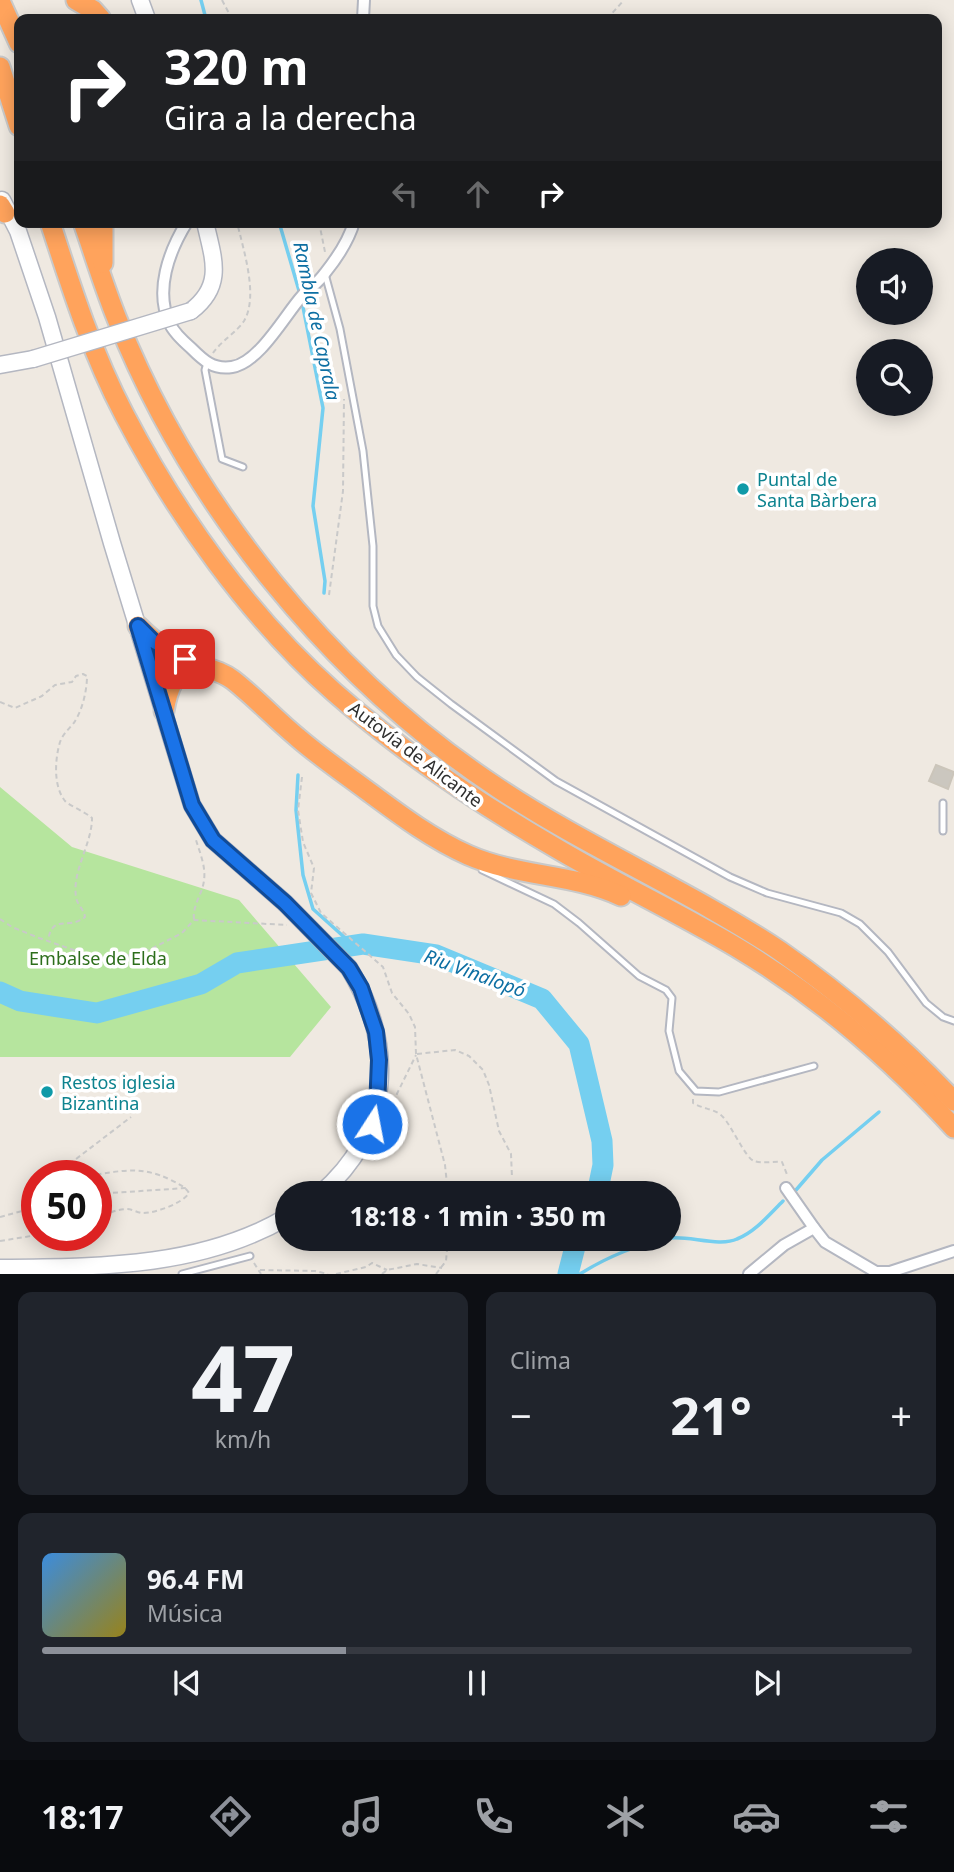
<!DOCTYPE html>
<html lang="es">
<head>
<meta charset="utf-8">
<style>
	:root { --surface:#171b24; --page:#20242c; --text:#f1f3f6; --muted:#9ea1a6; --line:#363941; --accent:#8c9099 }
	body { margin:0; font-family:"Noto Sans",sans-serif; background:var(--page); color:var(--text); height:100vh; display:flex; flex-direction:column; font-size:26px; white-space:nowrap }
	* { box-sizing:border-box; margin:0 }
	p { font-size:23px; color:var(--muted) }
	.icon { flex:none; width:38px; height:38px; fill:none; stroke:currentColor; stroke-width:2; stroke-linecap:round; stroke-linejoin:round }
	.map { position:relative; height:1274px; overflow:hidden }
	.side { display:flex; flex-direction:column; gap:18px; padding:18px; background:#0d0f14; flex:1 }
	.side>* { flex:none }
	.hud { position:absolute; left:14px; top:14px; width:928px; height:214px; border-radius:14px; box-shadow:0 4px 18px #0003; background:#202124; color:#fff; overflow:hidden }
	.fabs { position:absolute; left:856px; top:248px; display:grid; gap:14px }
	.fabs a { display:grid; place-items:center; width:77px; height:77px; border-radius:50%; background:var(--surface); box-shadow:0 4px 18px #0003; font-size:35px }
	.speed { position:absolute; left:21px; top:1160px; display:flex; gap:14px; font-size:35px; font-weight:700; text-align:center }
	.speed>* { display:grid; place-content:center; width:91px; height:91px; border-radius:50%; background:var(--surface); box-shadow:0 4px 18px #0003; line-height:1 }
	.speed .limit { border:10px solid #d22; background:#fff; color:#111 }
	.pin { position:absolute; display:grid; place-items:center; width:60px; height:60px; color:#fff; margin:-30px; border-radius:14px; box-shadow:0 4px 10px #0006 }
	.me { position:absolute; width:77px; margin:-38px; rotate:11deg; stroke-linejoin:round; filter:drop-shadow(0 0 5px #0008) }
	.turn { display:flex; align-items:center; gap:24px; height:147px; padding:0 35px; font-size:32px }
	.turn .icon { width:91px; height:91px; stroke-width:2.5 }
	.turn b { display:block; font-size:49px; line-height:60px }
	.lanes { display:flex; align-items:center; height:66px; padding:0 35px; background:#0003; justify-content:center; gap:35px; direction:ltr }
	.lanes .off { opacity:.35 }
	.big { font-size:52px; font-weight:700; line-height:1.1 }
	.side .card { flex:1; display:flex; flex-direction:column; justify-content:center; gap:10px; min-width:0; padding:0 24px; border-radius:14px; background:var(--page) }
	.side .dial { align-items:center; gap:0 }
	.dial b { font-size:91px; line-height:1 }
	.song { display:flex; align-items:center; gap:21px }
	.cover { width:84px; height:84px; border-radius:10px; background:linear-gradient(135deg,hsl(210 70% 55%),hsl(50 70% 35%)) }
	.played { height:7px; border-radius:4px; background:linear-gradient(90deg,var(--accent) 35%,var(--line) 35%) }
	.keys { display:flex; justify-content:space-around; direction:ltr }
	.heat { display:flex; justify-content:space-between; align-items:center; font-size:38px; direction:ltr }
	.side .tiles { flex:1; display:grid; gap:18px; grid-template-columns:1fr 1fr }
	.card:last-child { grid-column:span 2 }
	.trip { position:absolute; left:275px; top:1181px; width:406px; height:70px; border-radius:35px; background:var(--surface); box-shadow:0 4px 18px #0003; font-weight:700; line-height:70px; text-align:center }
	.tabs { display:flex; height:112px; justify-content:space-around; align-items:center; background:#090b0e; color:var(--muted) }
	.tabs .icon { width:49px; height:49px }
	.tabs .selected { color:var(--accent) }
	.tabs b { font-size:32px; color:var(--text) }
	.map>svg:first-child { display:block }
	.green { fill:#b6e59e }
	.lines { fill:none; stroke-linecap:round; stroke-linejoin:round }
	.stream { stroke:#75cff0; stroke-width:3.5 }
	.river { stroke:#75cff0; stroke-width:21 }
	.building { fill:#cbc7bf; stroke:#cbc5ba; stroke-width:2 }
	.lane-casing { stroke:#b4b7c1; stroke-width:9 }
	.street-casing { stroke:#b4b7c1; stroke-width:14 }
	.secondary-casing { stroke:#b4b7c1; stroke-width:19 }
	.highway-casing { stroke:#c9c9c9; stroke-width:23 }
	.path { stroke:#c9c9c9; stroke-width:2; stroke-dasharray:5 3.5; stroke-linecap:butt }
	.lane { stroke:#fff; stroke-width:5 }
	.street { stroke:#fff; stroke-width:10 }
	.secondary { stroke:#fff; stroke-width:16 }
	.highway { stroke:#ffa35c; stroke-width:19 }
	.secondary-bridge-casing { stroke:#b4b7c1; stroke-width:19; stroke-linecap:butt }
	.secondary-bridge { stroke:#fff; stroke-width:16 }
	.route-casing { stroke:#114b97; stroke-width:18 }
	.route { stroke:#1a73e8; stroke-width:12 }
	.culture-dot { fill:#0f9aa8; stroke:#fff; stroke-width:2.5 }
	.labels { text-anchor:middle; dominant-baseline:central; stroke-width:7; stroke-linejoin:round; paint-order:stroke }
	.culture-label { font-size:18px; fill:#0d838f; stroke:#fff; text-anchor:start }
	.street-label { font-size:18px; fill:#2e2e2e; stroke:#fff }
	.park-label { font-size:18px; fill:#2c6e1b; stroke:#fff }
	.water-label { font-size:19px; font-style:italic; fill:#0d6fa3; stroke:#fff }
</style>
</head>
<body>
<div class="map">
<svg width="954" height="1274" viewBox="0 0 954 1274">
	<rect width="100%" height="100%" fill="#efe9e1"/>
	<path class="green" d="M0 787 72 847 239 900 331 1007 290 1057H0Z"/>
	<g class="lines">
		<g class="stream">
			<path d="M201 0 206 19"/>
			<path d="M279 222 300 294"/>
			<path d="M302 302 323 408 313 506 325 581 324 593"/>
			<path d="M298 775 296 810 303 875 313 909 353 945"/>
			<path d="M796 1190 822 1160 879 1112"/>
			<path d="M580 1274C605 1258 642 1242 671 1238 690 1236 720 1247 737 1239 755 1232 769 1215 783 1201"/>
		</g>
		<g class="river">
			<path d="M0 992 20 1001 97 1013 201 984 237 963 363 944 436 955 542 999 579 1044 602 1141 603 1165 597 1194"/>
			<path d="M568 1274 577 1239"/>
		</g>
	</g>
	<path class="building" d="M936 765 954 772 948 789 929 781Z"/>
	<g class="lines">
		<defs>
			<g id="lane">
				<path d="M325 274 340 329 363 451 373 546V606L378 626 396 655 417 677 451 704 556 781 730 877 767 893 841 913 860 924 888 952 926 1003 943 1017 954 1021"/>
				<path d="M207 363 205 370 222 459 243 467"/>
				<path d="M943 803V831"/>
				<path d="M482 870 554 904 579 923 639 976 666 990 672 998 669 1031 679 1071 696 1091 719 1092 814 1066"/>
				<path d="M182 1274 250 1256"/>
			</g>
			<g id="street">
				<path d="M363 19 364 0"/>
				<path d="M187 222C169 251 154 291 170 324 174 333 183 341 191 348 203 360 213 370 232 367 259 363 285 315 302 296 310 288 319 282 325 273 337 258 349 240 354 222"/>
				<path d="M786 1188 814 1228"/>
				<path d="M749 1274 784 1245 814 1228 825 1242 876 1272H890L954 1251"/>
			</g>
			<g id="secondary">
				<path d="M140 0 147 19"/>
				<path d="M2 200 18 231 47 317 112 543 192 805 213 840 285 903"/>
				<path d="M191 311C225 285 213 258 205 222"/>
				<path d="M0 365 33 359"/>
				<path d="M320 1194C392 1132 396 1046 349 968"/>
				<path d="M0 1268C98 1267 200 1268 287 1217"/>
			</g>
			<g id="highway">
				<path d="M76 0 93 10 101 19"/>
				<path d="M0 1 19 43"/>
				<path d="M0 67 19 126"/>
				<path d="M0 205 5 213"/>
				<path d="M50 222C71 287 92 353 124 414 176 514 249 617 334 692 402 752 478 803 556 848 615 883 677 912 736 947 818 996 890 1058 954 1128"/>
				<path d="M83 222C94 254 104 287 117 319 191 504 331 678 498 788 588 848 690 891 780 951 843 995 901 1045 954 1101"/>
				<path d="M103 222V263"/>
				<path d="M138 626C154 642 173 657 195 664 209 669 221 671 233 680 256 698 275 719 297 737 320 757 345 774 369 792 400 815 432 839 468 855 518 877 571 873 621 896"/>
				<path d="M164 711C168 689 173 671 197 665"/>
			</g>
		</defs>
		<use href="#lane" class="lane-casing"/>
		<use href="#street" class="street-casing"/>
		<use href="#secondary" class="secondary-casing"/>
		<use href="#highway" class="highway-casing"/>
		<g class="path">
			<path d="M222 0 232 19"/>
			<path d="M607 19 624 0"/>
			<path d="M319 222 325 252"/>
			<path d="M213 353C221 341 237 332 244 321 259 296 243 249 237 222"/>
			<path d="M329 595 343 491 344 399"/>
			<path d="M0 702 15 708 42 696 55 685 72 682 76 676 83 674 87 676C87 691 82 712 73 724 68 730 63 734 60 742 55 759 53 786 65 801 70 806 84 811 92 818 92 844 72 870 76 897 77 905 84 909 85 917 68 931 53 913 48 940"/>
			<path d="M302 777 298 810 303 842 314 868 311 893 321 913 383 967 392 993 409 1014 415 1027 416 1054 445 1165 448 1194"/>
			<path d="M0 919 12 927 39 938 94 957 111 960 151 949 182 933 194 920 287 925"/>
			<path d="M194 919C192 906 203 893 204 880 206 867 200 853 196 840"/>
			<path d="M417 1054 455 1050 469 1056 483 1070 489 1085 499 1131 511 1154 512 1178"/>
			<path d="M693 1099V1103C703 1109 716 1109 723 1117 731 1125 746 1159 754 1161 762 1164 773 1161 782 1162L788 1177"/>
			<path d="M389 1110 416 1055"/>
			<path d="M59 1176V1172L131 1117"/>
			<path d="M88 1176C121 1171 140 1165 171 1180 178 1184 185 1186 189 1193 183 1203 156 1213 143 1213 138 1213 132 1209 127 1209 115 1209 104 1215 96 1222"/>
			<path d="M96 1194 186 1188"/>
			<path d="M0 1217 37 1207"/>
			<path d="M0 1241 37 1235"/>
			<path d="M254 1263 261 1274"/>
			<path d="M260 1270 315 1271 328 1274"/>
			<path d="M336 1274 366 1267 372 1263 387 1270"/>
			<path d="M382 1274 387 1270 417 1264 442 1268"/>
			<path d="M436 1274 446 1261 448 1239"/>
		</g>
		<use href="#lane" class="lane"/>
		<use href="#street" class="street"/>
		<use href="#secondary" class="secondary"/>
		<use href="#highway" class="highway"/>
		<defs>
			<g id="secondary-bridge">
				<path d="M33 359 191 311"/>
				<path d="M285 903 349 968"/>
			</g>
		</defs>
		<use href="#secondary-bridge" class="secondary-bridge-casing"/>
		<use href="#secondary-bridge" class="secondary-bridge"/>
	</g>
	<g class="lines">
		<defs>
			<path id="route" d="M185 659 154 642 138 626 192 805 213 840 285 903 349 968 361 988 376 1032 379 1060 377 1108 372 1124"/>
		</defs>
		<use href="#route" class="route-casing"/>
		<use href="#route" class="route"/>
	</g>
	<g class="culture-dot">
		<circle cx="743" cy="489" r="7"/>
		<circle cx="47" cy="1092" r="7"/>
	</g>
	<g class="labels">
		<g class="culture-label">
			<text x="757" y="479">Puntal de<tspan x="757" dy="21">Santa Bàrbera</tspan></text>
			<text x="61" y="1082">Restos iglesia<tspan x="61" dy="21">Bizantina</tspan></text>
		</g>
		<g class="street-label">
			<text transform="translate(416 754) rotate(37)">Autovía de Alicante</text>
		</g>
		<g class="park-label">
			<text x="98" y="958">Embalse de Elda</text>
		</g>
		<g class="water-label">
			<text transform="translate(317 321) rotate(78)">Rambla de Caprala</text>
			<text transform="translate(475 973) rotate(20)">Riu Vinalopó</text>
		</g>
	</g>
</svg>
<div class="fabs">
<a><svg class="icon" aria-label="sound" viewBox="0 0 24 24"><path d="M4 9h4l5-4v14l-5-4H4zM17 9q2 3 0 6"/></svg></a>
<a><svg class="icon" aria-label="search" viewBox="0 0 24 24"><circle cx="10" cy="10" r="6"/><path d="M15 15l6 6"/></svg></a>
</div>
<div class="speed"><div class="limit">50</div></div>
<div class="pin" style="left:185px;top:659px;background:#d93025"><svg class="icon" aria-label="arrive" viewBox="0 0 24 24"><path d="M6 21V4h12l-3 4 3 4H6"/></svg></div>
<svg class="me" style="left:372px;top:1124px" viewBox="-20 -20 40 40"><circle r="17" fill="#1a73e8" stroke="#fff" stroke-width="3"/><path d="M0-11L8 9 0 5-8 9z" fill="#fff"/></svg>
<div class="trip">18:18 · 1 min · 350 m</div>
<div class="hud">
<div class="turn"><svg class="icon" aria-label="right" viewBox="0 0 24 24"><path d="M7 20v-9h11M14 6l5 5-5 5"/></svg><div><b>320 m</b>Gira a la derecha</div></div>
<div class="lanes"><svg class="icon off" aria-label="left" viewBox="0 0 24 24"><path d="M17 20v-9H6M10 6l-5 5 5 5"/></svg><svg class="icon off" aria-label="ahead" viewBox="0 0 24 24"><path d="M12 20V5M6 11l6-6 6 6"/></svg><svg class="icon" aria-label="right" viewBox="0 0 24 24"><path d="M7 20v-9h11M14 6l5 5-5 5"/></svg></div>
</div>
</div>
<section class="side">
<div class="tiles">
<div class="card dial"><b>47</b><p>km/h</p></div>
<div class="card"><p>Clima</p>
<div class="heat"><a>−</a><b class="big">21°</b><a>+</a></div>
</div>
<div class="card">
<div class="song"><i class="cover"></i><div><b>96.4 FM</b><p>Música</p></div></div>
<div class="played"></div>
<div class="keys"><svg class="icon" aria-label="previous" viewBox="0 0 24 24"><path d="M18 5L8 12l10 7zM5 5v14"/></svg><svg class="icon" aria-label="pause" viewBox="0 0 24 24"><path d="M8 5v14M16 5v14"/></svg><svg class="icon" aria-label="next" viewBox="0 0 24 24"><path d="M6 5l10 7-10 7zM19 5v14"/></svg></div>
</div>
</div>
</section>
<nav class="tabs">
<b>18:17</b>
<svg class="icon selected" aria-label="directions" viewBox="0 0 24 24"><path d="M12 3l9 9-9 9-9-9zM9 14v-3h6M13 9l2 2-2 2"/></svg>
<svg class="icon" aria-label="music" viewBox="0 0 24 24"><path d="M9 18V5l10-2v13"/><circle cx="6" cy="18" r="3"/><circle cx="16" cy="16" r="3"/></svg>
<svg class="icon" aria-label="phone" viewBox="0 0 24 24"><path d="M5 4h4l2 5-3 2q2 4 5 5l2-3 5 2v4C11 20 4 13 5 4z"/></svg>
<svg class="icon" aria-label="climate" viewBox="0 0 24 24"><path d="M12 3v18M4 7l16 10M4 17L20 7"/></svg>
<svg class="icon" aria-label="car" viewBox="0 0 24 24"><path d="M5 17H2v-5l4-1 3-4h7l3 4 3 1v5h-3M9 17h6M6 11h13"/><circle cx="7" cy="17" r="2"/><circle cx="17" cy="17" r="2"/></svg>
<svg class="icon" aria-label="filters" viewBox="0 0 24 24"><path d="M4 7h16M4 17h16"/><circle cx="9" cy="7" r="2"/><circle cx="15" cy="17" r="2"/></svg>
</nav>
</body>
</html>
